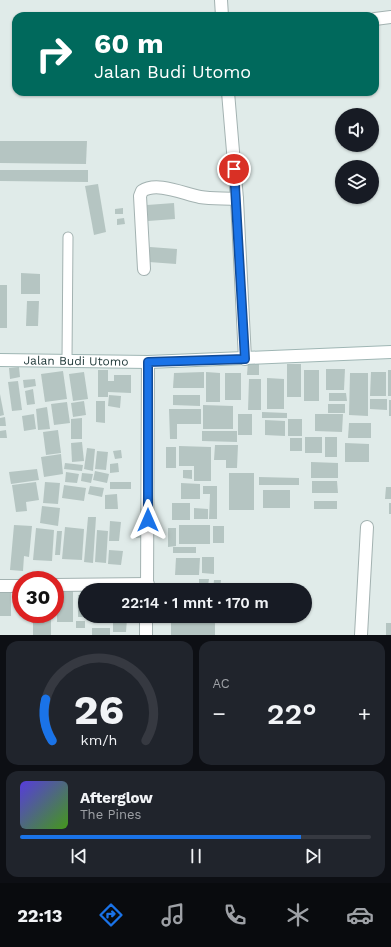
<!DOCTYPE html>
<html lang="id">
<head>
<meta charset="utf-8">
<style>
	:root { --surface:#171b24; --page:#20242c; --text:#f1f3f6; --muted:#9ea1a6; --line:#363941; --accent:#1a73e8 }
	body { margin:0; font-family:"Work Sans",sans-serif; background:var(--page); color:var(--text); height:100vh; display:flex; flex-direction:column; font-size:15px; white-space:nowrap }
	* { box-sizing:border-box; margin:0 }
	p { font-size:13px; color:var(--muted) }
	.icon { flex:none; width:22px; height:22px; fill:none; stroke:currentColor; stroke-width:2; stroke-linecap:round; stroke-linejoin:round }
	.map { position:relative; height:635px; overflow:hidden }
	.panel { display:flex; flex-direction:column; gap:6px; padding:6px; background:#0d0f14; flex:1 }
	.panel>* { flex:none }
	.top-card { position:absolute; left:12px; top:12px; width:367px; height:84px; border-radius:12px; box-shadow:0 1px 3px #0004; background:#00695c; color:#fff; overflow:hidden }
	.fabs { position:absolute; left:335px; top:108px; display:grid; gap:8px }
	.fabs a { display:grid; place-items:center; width:44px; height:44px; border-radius:50%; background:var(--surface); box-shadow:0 1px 3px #0004; font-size:20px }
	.speed { position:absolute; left:12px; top:571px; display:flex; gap:8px; font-size:20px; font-weight:700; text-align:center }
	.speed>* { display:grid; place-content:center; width:52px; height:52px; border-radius:50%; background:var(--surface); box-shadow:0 1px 3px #0004; line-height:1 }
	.speed .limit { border:6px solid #d22; background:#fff; color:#111 }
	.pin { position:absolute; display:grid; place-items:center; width:34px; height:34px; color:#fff; margin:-17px; border:2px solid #fff; border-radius:50%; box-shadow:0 1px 4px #0007 }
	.me { position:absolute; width:44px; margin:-22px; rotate:0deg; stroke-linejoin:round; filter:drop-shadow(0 0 3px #0008) }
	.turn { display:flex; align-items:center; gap:14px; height:84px; padding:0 16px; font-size:18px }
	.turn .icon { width:52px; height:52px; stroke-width:2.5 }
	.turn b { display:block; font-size:28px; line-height:34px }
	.big { font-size:30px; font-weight:600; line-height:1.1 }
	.panel .widget { flex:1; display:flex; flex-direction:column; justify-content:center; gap:6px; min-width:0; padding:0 14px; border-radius:12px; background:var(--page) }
	.panel .dial { align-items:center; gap:0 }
	.dial svg { height:104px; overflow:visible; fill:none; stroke:var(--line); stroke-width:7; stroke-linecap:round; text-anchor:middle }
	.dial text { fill:var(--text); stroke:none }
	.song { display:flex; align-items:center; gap:12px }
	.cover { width:48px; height:48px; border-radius:6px; background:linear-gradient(135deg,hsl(250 70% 55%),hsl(100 70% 35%)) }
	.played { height:4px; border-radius:2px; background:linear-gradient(90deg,var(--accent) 80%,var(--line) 80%) }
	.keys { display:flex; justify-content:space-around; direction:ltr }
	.heat { display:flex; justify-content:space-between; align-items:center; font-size:22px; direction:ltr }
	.panel .tiles { flex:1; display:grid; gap:6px; grid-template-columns:1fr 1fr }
	.widget:last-child { grid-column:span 2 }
	.trip { position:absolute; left:78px; top:583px; width:234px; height:40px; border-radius:20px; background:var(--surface); box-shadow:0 1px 3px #0004; font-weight:600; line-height:40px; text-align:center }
	.tabs { display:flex; height:64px; justify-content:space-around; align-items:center; background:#090b0e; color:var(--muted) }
	.tabs .icon { width:28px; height:28px }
	.tabs .selected { color:var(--accent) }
	.tabs b { font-size:18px; color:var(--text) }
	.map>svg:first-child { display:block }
	.building { fill:#b5c5c2 }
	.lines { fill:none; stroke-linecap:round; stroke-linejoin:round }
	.lane-casing { stroke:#a3b2b1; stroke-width:11 }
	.street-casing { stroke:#a3b2b1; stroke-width:14 }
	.secondary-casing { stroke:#9fb6b4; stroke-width:14 }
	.lane { stroke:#fff; stroke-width:9 }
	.street { stroke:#fff; stroke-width:12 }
	.secondary { stroke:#fff; stroke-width:12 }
	.route-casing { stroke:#114b97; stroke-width:10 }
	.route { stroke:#1a73e8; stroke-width:7 }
	.labels { text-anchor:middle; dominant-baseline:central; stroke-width:4; stroke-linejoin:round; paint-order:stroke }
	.street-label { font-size:12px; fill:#213a3a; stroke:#f0f7f6 }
</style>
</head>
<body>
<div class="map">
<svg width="391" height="635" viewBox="0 0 391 635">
	<rect width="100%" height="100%" fill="#e0ebe9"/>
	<g class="building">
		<path d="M0 141H87L86 164 0 163Z"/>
		<path d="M0 170H88V182L0 181Z"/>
		<path d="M98 184 106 232 94 235 85 186Z"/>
		<path d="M174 203 175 219 148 221 147 205Z"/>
		<path d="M123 208V214H115V209Z"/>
		<path d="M124 218 125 224 117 225V219Z"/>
		<path d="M150 247 177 249 176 264 149 262Z"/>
		<path d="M21 273 40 274V294H21Z"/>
		<rect x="0" y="285" width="7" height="43"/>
		<path d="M27 301H39L38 326H26Z"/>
		<path d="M259 360V375H247L248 361Z"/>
		<rect x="287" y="364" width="14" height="33"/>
		<path d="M19 367 20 377 10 379 9 368Z"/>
		<path d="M326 369H345L344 390H326Z"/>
		<path d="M98 370H108V381H114V375H131V393L108 392V397H98Z"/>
		<rect x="304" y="370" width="15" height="31"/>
		<rect x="388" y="370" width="3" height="26"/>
		<path d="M63 371 67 399 45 402 41 374Z"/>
		<path d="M84 372 88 399 73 401 69 374Z"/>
		<path d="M204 372V388H173L174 373Z"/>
		<path d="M206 372 220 373V402H206Z"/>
		<path d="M371 372H386V396H370Z"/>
		<rect x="225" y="373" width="16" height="27"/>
		<path d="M350 373H368V416L349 415Z"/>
		<path d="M267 378 284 379V409H267Z"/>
		<path d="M35 379 36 386 24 388 23 380Z"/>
		<path d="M249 379H261V410H248Z"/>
		<path d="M18 381 22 410 12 411 8 382Z"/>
		<path d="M33 389 35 404 27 405 25 391Z"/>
		<path d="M329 393H346L347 401H329Z"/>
		<path d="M0 394 4 415 0 416Z"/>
		<path d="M109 395 121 396 120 408 108 406Z"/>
		<path d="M173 395H200V406L173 405Z"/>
		<path d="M370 399H387V410L370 409Z"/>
		<rect x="389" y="400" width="2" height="16"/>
		<path d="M84 401 86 415 73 417 71 403Z"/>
		<path d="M96 401H105V423L96 422Z"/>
		<path d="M67 402 70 423 54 425 51 404Z"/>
		<rect x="328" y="404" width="17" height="9"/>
		<path d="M203 405 233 406V429H203Z"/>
		<path d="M47 407 50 429 38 430 36 409Z"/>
		<path d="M169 409H201V424H177V439H170Z"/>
		<path d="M262 412 287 413V418H262Z"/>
		<path d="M34 414 36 429 24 431 22 416Z"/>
		<rect x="238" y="414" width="14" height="21"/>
		<path d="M315 414H343L342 432 315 431Z"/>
		<path d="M5 417 6 426H0V418Z"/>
		<path d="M82 418V439H71V419Z"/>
		<rect x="288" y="419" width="14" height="17"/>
		<path d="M265 420 285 421V436L265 435Z"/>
		<path d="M349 423H371V438H348Z"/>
		<path d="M6 430 7 438H0V431Z"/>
		<path d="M58 430 61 453 46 455 43 432Z"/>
		<path d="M202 431H237V442L202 441Z"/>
		<rect x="305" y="437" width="17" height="16"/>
		<rect x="325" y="437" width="12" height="20"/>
		<rect x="290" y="438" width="12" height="13"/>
		<path d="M82 442 84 461 72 462 71 443Z"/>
		<path d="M345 443 369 444V462H345Z"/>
		<path d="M215 445H238L237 468H226V460H214Z"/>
		<path d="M179 446 211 447V481H194V466H179Z"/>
		<rect x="166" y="447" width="10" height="21"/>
		<path d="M87 448 95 449 93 471 84 469Z"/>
		<path d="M121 450 122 458 115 459 113 451Z"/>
		<path d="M97 451 108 452 106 470 95 469Z"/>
		<path d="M61 454 63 474 44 477 41 457Z"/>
		<path d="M311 462 338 463V478H311Z"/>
		<path d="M65 463 83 465 82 471 64 469Z"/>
		<path d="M118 463 119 472 110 473V464Z"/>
		<path d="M37 469 39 480 11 484 9 472Z"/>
		<path d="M183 470H192V479L183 478Z"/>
		<path d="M95 471 109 474 107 483 93 480Z"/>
		<path d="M66 472 79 474 77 483 65 482Z"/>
		<path d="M82 473 93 474 91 483 81 481Z"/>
		<rect x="229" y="473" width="25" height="37"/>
		<path d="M259 477 299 478V485H259Z"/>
		<path d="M312 481H337L338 493H312Z"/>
		<path d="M36 482 39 500 26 502 27 511 16 512 12 485Z"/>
		<path d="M45 482 60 483 58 504 43 503Z"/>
		<rect x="110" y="482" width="21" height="7"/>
		<path d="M181 483 200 484V499H181Z"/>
		<path d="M64 485 86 488 84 501 62 498Z"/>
		<path d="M90 486 104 488 102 497 88 494Z"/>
		<path d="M203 486H217V519H209L210 494H203Z"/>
		<path d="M386 487H391V499H385Z"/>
		<rect x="263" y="490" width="27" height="18"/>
		<path d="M117 494 118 509H105V495Z"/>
		<rect x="314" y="501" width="23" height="8"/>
		<rect x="172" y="503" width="18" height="17"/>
		<rect x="389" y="503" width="2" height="11"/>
		<path d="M42 506 60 508 58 526 40 523Z"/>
		<path d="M194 508 208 509V519H194Z"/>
		<path d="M88 517H96L93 563 84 562Z"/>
		<path d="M138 520 147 522V537L136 538Z"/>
		<path d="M110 521 121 522 119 541H109Z"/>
		<path d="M14 525 32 526 29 557 24 556 23 571 10 570Z"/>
		<rect x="179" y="525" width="31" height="19"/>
		<rect x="213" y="526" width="11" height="17"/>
		<path d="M65 527 84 529 82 560 62 559Z"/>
		<path d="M36 528 54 530 52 561 33 560Z"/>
		<path d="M168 528H176V546L168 547Z"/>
		<path d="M97 530 108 531 106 563 95 562Z"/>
		<path d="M57 531H62L60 555H55Z"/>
		<rect x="173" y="547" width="23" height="6"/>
		<path d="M109 550 123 551 121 565 108 564Z"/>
		<path d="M202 557H214V574L202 573Z"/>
		<path d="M176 558H200L199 575H175Z"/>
		<path d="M199 579H209L208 586H199Z"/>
		<path d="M214 580H221L220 590H213Z"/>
		<path d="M176 584 197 585V590H175Z"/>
		<path d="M0 589 11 590V616H0Z"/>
		<rect x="57" y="590" width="16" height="32"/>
		<path d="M78 595H85V616L89 617H78Z"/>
		<rect x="33" y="614" width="18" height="21"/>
		<rect x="94" y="616" width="15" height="3"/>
		<rect x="174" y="616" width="35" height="2"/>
		<path d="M113 619H127L126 632H113Z"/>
		<rect x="76" y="621" width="9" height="7"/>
		<rect x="171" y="623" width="44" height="12"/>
		<rect x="386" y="623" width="5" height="12"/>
		<rect x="92" y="628" width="18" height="7"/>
	</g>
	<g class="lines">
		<defs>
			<path id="lane" d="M67 360 68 237"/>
			<g id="street">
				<path d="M221 0 222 16"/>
				<path d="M375 19 391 17"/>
				<path d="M228 92 237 199 245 359"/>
				<path d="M144 269 140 196 142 191C157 181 184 194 200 197 212 199 225 198 237 199"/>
				<path d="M55 585 148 584"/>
				<path d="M0 586H21"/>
				<path d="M147 590 148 362"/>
				<path d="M146 635V616"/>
				<path d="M361 635 367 527"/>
			</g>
			<g id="secondary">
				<path id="s1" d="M0 360 148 362 391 352"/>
			</g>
		</defs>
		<use href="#lane" class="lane-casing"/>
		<use href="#street" class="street-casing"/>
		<use href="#secondary" class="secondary-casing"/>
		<use href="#lane" class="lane"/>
		<use href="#street" class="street"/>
		<use href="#secondary" class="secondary"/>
	</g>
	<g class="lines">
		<defs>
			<path id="route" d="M148 520V362L245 359 234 169"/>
		</defs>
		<use href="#route" class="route-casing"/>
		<use href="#route" class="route"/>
	</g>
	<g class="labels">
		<g class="street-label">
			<text stroke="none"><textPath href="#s1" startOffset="76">Jalan Budi Utomo</textPath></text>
		</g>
	</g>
</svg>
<div class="fabs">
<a><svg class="icon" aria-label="sound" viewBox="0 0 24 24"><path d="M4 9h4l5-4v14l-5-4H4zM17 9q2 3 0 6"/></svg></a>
<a><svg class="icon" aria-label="layers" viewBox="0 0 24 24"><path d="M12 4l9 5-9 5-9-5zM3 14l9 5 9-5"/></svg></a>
</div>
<div class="speed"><div class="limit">30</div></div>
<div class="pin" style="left:234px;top:169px;background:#d93025"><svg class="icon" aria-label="arrive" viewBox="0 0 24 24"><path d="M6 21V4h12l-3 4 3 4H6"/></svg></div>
<svg class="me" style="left:148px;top:520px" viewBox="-20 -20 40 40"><path d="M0-17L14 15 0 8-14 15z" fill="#1a73e8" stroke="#fff" stroke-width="4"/></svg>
<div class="trip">22:14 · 1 mnt · 170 m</div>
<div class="top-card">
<div class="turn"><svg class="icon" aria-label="right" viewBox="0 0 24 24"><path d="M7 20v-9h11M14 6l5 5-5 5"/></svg><div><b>60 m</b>Jalan Budi Utomo</div></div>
</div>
</div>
<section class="panel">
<div class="tiles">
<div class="widget dial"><svg viewBox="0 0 100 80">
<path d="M14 69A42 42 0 1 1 86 69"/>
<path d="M14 69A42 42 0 0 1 9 37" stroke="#1a73e8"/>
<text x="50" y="56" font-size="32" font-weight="700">26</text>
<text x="50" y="72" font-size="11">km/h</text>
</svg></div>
<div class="widget"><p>AC</p>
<div class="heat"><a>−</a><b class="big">22°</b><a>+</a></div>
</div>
<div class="widget">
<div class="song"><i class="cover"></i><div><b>Afterglow</b><p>The Pines</p></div></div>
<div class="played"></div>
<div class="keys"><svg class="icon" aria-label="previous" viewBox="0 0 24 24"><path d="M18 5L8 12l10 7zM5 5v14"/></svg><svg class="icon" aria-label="pause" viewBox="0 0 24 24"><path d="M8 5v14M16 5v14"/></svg><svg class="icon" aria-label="next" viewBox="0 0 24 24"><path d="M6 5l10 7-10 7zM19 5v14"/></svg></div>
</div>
</div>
</section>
<nav class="tabs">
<b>22:13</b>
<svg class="icon selected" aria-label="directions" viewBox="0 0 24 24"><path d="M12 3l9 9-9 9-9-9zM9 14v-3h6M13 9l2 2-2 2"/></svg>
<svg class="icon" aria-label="music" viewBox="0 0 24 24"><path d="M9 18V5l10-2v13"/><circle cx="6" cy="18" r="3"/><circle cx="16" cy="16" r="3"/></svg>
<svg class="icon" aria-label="phone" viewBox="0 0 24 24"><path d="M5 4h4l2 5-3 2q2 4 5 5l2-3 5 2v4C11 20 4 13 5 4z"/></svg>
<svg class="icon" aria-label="climate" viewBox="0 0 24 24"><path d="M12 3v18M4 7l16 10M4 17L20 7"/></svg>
<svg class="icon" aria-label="car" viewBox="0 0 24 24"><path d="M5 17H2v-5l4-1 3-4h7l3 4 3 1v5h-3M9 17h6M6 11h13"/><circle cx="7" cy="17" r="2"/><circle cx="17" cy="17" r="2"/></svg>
</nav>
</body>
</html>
